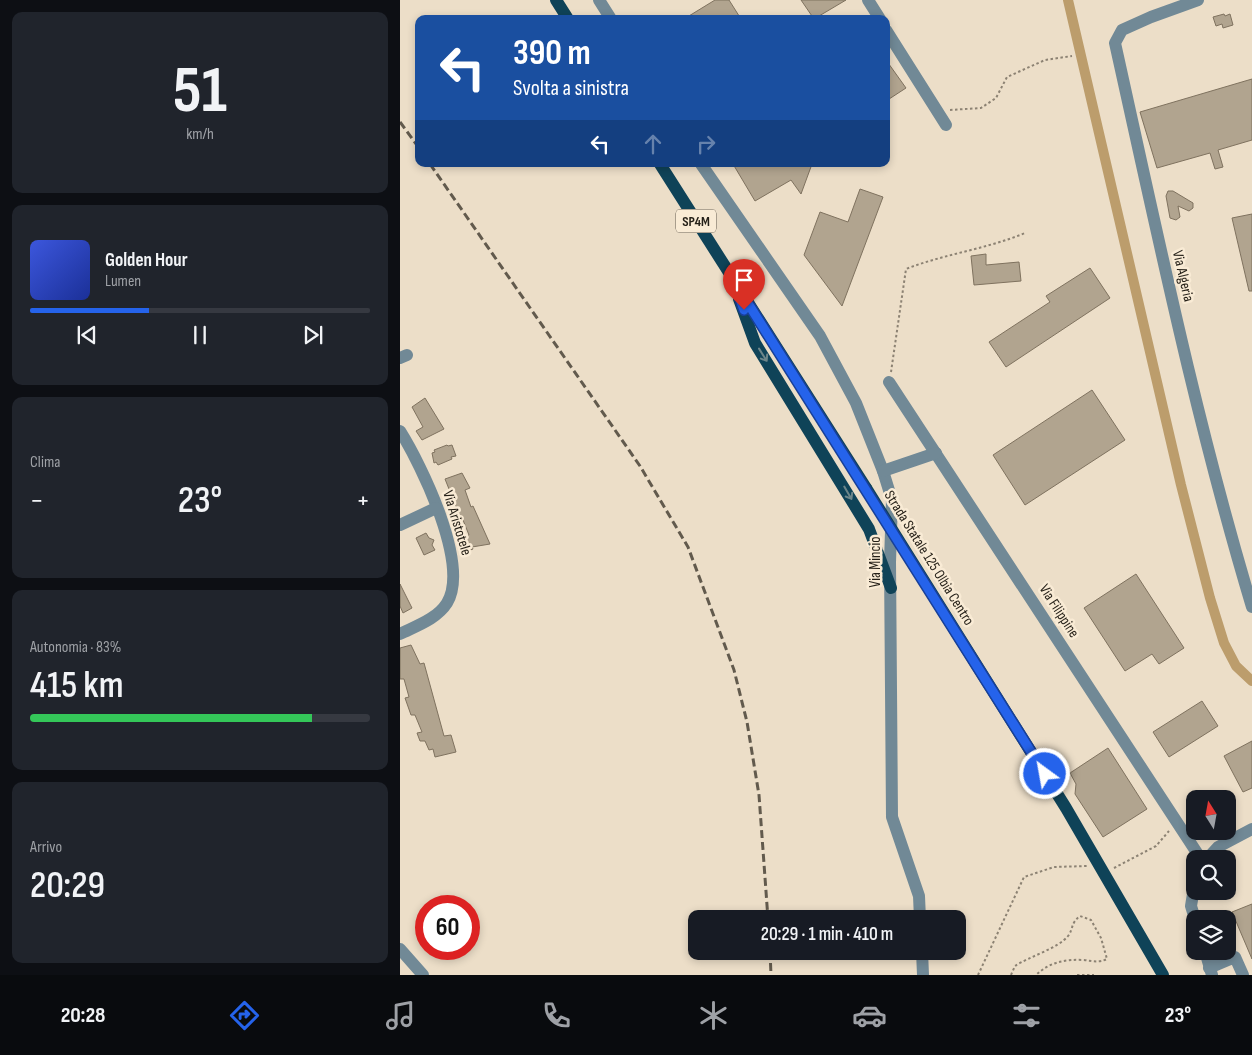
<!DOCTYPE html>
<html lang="it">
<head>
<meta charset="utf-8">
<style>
	:root { --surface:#171b24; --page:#20242c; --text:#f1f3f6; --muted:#9ea1a6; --line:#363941; --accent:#2563eb }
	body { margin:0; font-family:"Sofia Sans Condensed",sans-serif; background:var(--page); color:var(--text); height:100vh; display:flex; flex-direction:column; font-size:19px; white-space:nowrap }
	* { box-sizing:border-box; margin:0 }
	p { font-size:16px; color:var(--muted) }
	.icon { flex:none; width:28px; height:28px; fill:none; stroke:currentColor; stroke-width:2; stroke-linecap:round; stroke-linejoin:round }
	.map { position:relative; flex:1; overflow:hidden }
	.drawer { display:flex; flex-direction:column; gap:12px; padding:12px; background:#0d0f14; width:400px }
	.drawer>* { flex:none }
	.banner { position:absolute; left:15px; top:15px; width:475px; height:152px; border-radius:10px; box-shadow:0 2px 8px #0003; background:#1a4fa0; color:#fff; overflow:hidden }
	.needle { width:32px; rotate:349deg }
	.buttons { position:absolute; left:786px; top:790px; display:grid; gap:10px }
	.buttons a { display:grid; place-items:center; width:50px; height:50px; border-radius:10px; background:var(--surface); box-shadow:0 2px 8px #0003; font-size:25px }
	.speed { position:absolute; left:15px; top:895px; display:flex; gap:10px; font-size:25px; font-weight:700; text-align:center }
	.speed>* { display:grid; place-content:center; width:65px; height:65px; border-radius:50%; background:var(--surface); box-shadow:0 2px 8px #0003; line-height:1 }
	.speed .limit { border:8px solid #d22; background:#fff; color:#111 }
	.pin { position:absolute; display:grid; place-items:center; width:42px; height:42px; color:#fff; margin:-51px -21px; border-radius:50% 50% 50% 0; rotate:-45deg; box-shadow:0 0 5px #0007 }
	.pin .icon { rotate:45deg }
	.me { position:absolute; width:55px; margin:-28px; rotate:328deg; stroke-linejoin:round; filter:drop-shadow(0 0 4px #0008) }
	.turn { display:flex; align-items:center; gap:18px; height:105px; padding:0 15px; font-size:22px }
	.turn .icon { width:65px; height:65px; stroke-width:2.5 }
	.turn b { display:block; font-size:35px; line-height:42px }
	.lanes { display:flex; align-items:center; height:48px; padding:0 15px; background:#0003; justify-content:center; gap:25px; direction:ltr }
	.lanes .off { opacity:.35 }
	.big { font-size:38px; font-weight:600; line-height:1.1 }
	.drawer .widget { flex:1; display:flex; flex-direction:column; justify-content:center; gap:8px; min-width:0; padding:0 18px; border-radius:10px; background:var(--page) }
	.drawer .dial { align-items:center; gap:0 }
	.dial b { font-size:65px; line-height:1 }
	.song { display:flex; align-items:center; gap:15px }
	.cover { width:60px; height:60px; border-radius:8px; background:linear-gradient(135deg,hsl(230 70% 55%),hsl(230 70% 35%)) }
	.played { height:5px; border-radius:2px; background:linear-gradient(90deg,var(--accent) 35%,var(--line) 35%) }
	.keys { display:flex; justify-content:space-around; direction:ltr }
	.heat { display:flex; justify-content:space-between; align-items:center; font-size:28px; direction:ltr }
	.charge { height:8px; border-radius:4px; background:linear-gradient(90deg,#34c759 83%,var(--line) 0) }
	.trip { position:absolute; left:288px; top:910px; width:278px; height:50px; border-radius:10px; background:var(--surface); box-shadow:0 2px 8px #0003; font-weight:600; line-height:50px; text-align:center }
	.tab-bar { display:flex; height:80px; justify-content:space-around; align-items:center; background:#090b0e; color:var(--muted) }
	.tab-bar .icon { width:35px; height:35px }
	.tab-bar .current { color:var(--accent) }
	.tab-bar b { font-size:22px; color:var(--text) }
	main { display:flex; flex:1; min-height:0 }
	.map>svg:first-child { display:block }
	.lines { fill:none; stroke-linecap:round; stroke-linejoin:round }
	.canal { stroke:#bc9d6c; stroke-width:10 }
	.building { fill:#b1a48f; stroke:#7f725f }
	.path { stroke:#8c8273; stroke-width:2; stroke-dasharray:2.5 2.5; stroke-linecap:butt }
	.minor { stroke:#718996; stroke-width:12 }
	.major { stroke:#0f4358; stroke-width:12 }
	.rail { stroke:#625a4d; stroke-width:3; stroke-dasharray:8 4; stroke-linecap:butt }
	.major-bridge { stroke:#0f4358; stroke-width:12 }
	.oneway { stroke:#6d868a }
	.route-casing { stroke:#184099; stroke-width:12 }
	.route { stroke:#2563eb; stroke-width:9 }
	.labels { text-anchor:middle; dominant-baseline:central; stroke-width:5; stroke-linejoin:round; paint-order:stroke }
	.shield { fill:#f9ebd5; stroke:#645c50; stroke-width:1 }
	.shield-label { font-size:14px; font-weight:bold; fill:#241f17 }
	.street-label { font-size:15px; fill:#241f17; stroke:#f9ebd5 }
</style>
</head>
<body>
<main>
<section class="drawer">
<div class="widget dial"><b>51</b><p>km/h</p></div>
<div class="widget">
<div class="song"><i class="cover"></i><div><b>Golden Hour</b><p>Lumen</p></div></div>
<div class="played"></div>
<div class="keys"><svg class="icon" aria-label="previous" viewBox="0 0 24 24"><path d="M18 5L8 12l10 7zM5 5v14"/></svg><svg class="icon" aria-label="pause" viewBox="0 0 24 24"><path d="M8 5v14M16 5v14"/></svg><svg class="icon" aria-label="next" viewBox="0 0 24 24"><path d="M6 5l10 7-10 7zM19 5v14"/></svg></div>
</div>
<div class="widget"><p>Clima</p>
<div class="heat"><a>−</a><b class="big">23°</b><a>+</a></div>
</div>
<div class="widget"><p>Autonomia · 83%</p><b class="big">415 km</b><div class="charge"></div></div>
<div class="widget"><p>Arrivo</p><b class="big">20:29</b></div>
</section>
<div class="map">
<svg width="852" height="975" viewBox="0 0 852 975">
	<rect width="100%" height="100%" fill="#ecdec8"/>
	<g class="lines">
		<path class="canal" d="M668 0 781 485 810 598 824 643 836 666 852 681"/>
	</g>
	<g class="building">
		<path d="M315 0H329L341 19H284Z"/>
		<path d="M401 0H446L414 19Z"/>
		<path d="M824 14 825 16 830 14 833 25 823 28 822 24 816 26 813 17Z"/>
		<path d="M486 60 506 88 486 101Z"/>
		<path d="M852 79V140L818 150 823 167 815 169 810 153 757 168 740 112Z"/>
		<path d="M333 164H412L401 194 391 180 355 201Z"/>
		<path d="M460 189 483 197 442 306 404 255 420 212 448 222Z"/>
		<path d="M768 191H773L793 203V208L789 211 778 206 780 217 776 220 770 218 766 196Z"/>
		<path d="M852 214V291H849L832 218Z"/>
		<path d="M586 254V265L619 262 621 281 574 285 571 256Z"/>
		<path d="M690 268 710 298 606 367 589 342 650 302 646 296Z"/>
		<path d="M692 390 725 440 625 505 593 455Z"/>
		<path d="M25 398 44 429 22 440 16 431 23 427 12 407Z"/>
		<path d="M47 445 48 446 52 445 56 456 51 457 52 459 38 465 36 462 34 463 32 453 35 452 34 450Z"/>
		<path d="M62 473 70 488 65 490 71 507 73 506 90 544 72 547 73 549 65 552 60 538 69 535 63 520 56 522 52 511 57 509 45 479Z"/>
		<path d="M26 533 29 538 34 540 32 545 35 550 24 555 16 538Z"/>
		<path d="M736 574 784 648 759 664 752 654 725 671 684 608Z"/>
		<path d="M0 584 12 608 3 613 0 606Z"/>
		<path d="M11 645 20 664 24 663 44 736 51 735 56 752 35 757 33 749 29 750 25 741H20L17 733 22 732 15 715H11L5 698 9 697 4 679H0V648Z"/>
		<path d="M802 701 818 726 769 757 753 732Z"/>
		<path d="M852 741V788L843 792 824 756Z"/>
		<path d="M708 748 747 809 703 837 675 794 676 784 670 773Z"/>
		<path d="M852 904V959L832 912Z"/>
	</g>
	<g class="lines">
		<g class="path">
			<path d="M550 110 581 108 596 98 607 77 645 60 672 56"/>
			<path d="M491 372 506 269C544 254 587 249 625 233"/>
			<path d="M714 868 756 846 769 831"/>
			<path d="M578 975 624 877 654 867 687 866"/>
			<path d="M611 975 615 966C628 957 659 948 668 936 674 928 670 924 680 916L691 920 701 938 707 959C699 963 693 961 684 960 665 959 650 962 636 975"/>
			<path d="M677 975H694"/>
		</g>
		<g class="minor">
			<path d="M199 0 211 19"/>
			<path d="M468 0 480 19"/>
			<path d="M798 0 751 17 722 30 715 43C757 232 796 421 852 607"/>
			<path d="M486 30 546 125"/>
			<path d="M301 164 420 336 456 403 483 471 492 500 490 562 492 817 519 896 520 919"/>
			<path d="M0 358 7 355"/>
			<path d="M489 382 801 859"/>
			<path d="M0 431C22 466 70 565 47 603 37 619 16 626 0 634"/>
			<path d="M483 471 536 453"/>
			<path d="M0 525 36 508"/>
			<path d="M807 859 818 847 852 829"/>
			<path d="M795 882 791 906 795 919"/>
			<path d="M0 949 23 975"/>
			<path d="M522 951 523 975"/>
			<path d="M805 951 812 975"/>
			<path d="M809 968 835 957 843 975"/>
		</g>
		<g class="major">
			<path d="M156 0 168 19"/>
			<path d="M260 164 466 488"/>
			<path d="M339 299 355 343 469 529 491 588"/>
		</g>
		<g class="rail">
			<path d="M0 122 19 148"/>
			<path d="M30 164 240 466 288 547 334 670 347 722 359 795 368 919"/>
			<path d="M370 951 371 975"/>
		</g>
		<path class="major-bridge" d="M466 488 666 808 763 975"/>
	</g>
	<defs><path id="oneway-shaft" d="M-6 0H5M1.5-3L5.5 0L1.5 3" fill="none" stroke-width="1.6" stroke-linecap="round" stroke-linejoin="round" transform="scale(1.25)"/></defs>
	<g class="oneway">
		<use href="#oneway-shaft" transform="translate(363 355) rotate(58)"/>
		<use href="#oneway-shaft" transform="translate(448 493) rotate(60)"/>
	</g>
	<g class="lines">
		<defs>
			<path id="route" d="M344 310 332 278 645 774"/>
		</defs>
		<use href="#route" class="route-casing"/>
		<use href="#route" class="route"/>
	</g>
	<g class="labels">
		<rect class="shield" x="276" y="209.5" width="40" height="23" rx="4"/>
		<g class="shield-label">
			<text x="296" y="221">SP4M</text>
		</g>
		<g class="street-label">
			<text transform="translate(783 276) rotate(77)">Via Algeria</text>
			<text transform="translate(57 523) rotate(73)">Via Aristotele</text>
			<text transform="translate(529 558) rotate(58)">Strada Statale 125 Olbia Centro</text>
			<text transform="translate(475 562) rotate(-90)">Via Mincio</text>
			<text transform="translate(659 611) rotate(57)">Via Filippine</text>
		</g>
	</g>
</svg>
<div class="buttons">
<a><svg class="needle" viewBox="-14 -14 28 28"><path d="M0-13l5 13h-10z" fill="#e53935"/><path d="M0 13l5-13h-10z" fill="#9ea1a6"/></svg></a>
<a><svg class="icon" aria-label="search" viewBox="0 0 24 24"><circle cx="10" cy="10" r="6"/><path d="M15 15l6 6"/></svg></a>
<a><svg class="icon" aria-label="layers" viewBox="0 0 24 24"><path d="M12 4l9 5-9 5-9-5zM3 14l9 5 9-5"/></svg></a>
</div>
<div class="speed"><div class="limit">60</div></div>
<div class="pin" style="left:344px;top:310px;background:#d93025"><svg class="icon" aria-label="arrive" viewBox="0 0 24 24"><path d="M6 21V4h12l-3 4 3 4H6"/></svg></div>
<svg class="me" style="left:645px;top:774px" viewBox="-20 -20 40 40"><circle r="17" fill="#2563eb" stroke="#fff" stroke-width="3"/><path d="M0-11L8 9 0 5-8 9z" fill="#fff"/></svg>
<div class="trip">20:29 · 1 min · 410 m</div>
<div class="banner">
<div class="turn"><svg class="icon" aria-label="left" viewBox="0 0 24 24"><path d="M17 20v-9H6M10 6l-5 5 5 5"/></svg><div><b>390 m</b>Svolta a sinistra</div></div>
<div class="lanes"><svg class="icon" aria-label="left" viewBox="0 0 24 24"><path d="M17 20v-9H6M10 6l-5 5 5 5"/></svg><svg class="icon off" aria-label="ahead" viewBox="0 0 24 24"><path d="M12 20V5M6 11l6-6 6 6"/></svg><svg class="icon off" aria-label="right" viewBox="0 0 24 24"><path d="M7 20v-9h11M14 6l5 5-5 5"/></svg></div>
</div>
</div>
</main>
<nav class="tab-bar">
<b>20:28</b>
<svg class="icon current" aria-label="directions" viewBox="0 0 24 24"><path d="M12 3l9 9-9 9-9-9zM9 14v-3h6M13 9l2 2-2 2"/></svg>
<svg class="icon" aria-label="music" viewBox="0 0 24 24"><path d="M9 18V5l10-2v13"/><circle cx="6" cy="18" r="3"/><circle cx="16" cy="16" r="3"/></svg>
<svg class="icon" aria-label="phone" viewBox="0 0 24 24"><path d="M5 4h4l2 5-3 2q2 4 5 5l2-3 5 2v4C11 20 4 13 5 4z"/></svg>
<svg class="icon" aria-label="climate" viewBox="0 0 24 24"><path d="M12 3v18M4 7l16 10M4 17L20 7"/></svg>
<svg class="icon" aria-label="car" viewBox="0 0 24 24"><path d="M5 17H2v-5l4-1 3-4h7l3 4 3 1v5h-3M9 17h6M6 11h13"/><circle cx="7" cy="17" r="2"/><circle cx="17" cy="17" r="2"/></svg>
<svg class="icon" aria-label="filters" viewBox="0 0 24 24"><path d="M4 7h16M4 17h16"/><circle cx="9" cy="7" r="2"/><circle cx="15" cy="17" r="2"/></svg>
<b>23°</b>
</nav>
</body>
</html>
